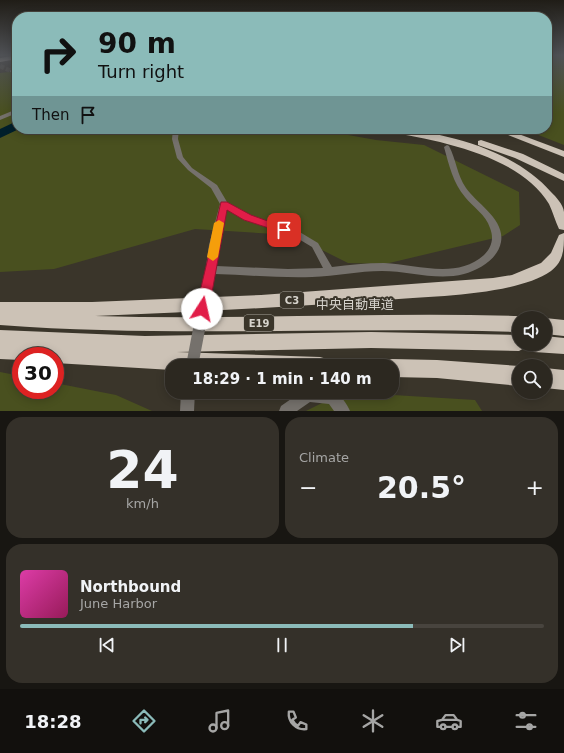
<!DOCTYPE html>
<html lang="en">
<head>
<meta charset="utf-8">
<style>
	:root { --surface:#2c2820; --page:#343029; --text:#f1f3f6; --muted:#a6a6a5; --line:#48443e; --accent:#8bbbb9 }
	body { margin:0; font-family:"DejaVu Sans","Noto Sans JP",sans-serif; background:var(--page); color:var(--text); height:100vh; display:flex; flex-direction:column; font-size:15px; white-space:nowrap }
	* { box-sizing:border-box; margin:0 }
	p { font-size:13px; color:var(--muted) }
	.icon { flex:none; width:22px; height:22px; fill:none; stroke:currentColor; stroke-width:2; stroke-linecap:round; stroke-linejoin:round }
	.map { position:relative; height:411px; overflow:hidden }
	.side { display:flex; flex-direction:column; gap:6px; padding:6px; background:#181612; flex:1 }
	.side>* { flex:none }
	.guide { position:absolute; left:12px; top:12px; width:540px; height:122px; border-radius:16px; box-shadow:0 2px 10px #0003,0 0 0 1px var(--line); background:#8bbbb9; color:#111; overflow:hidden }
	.tools { position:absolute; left:512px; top:311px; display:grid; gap:8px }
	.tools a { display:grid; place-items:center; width:40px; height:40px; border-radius:50%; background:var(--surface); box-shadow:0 2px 10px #0003,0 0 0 1px var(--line); font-size:20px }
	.speed { position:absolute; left:12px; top:347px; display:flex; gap:8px; font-size:20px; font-weight:700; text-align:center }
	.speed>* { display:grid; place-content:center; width:52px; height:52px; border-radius:50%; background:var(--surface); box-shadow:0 2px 10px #0003,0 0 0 1px var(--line); line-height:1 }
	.speed .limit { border:6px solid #d22; background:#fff; color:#111 }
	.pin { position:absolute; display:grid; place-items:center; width:34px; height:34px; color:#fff; margin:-17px; border-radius:8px; box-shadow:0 2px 6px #0006 }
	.me { position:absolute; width:44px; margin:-22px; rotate:10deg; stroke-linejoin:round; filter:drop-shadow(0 0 3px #0008) }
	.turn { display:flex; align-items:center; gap:14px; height:84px; padding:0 20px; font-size:18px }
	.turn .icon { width:52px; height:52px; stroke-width:2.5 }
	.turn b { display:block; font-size:28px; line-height:34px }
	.then { display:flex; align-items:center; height:38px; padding:0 20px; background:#0003; gap:8px; font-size:15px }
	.big { font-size:30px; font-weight:700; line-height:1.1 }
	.side .widget { flex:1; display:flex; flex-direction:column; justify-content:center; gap:6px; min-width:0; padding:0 14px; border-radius:16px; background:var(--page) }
	.side .dial { align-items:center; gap:0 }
	.dial b { font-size:52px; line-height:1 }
	.song { display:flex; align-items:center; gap:12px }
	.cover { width:48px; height:48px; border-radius:6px; background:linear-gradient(135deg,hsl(320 70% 55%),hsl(330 70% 35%)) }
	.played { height:4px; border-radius:2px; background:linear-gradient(90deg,var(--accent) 75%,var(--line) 75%) }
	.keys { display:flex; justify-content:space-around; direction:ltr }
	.heat { display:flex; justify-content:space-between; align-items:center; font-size:22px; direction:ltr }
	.side .tiles { flex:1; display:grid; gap:6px; grid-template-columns:1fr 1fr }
	.widget:last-child { grid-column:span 2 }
	.trip { position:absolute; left:165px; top:359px; width:234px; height:40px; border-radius:16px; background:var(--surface); box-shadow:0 2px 10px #0003,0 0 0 1px var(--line); font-weight:700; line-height:40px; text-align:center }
	.menu { display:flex; height:64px; justify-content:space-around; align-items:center; background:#12100d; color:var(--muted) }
	.menu .icon { width:28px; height:28px }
	.menu .selected { color:var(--accent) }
	.menu b { font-size:18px; color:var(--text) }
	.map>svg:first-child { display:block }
	.green { fill:#49501f }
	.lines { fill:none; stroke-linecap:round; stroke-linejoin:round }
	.river { fill:#001f2b; fill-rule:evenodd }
	.tertiary-tunnel { stroke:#514d42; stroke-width:4.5; stroke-dasharray:4.5 2; stroke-linecap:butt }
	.minor { fill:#75716c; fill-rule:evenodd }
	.tertiary { fill:#75716c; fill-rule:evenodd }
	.motorway { fill:#ccc2b6; fill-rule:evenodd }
	.minor-bridge-far1 { stroke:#75716c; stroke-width:10 }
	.minor-bridge { stroke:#75716c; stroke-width:12 }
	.route { fill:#e11d48; stroke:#92132f }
	.slow { fill:#f59e0b }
	.labels { text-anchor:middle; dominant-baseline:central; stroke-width:4; stroke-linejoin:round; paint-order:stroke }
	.shield { fill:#3a352a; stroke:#a7a49b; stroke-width:1 }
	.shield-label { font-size:10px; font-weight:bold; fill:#d6d3cc }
	.near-street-label { font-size:13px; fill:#d6d3cc; stroke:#3a352a }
</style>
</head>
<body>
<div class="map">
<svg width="564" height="411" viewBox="0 0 564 411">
	<rect width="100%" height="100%" fill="#3a352a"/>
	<g class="green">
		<path d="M547 55H564V145L523 129H547Z"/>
		<path d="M17 71V129H315L376 140 424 145 519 192 520 225 503 236 385 264 348 263 292 235 195 229 54 269 0 272V73Z"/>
		<path d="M0 372 21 376V390H55V383L116 395 152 411H0Z"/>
		<path d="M344 392 475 400 482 411H306Z"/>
	</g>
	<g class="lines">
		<path class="river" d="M17 121V129H19L0 138V129Z"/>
		<path class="tertiary-tunnel" d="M0 66 11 71"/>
		<g class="minor">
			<path d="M17 109V113L0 120V116Z"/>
			<path d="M173 129H179L178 139 183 157 192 168 217 185 227 202 250 216 298 231 318 243 332 267C349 265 366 263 384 263 416 264 456 280 484 255 492 247 494 238 490 228 486 215 473 207 465 197 453 183 449 165 444 147L447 145 449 146C456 159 457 175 466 188 477 204 505 219 501 242 498 259 479 270 464 274 437 281 409 271 382 271 359 271 336 276 312 277 280 278 247 275 215 274L214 277 210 278 206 277 205 274 209 245 220 204 211 188 188 170 177 158 172 139ZM227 209 244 220 292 235 312 247 323 268 288 269 216 266 219 245Z"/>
			<path d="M181 392H195L194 411H180Z"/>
			<path d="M301 392H334C341 395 347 404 350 411H334L329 404 310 402 297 411H279L281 406Z"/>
		</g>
		<path class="tertiary" d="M10 70 17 72V74L10 72Z"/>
		<g class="motorway">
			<path d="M17 55V59L0 62V58Z"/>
			<path d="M384 129C438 129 514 149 551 192 556 197 563 204 564 212 564 218 564 224 564 230L559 229C555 221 553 212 549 204 521 156 438 140 388 132Z"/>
			<path d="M493 129H505L564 151V157Z"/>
			<path d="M481 140 523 154 564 174V181L515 158 478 145V141Z"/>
			<path d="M564 233C564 249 564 261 551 271 515 296 430 296 386 300 289 307 192 312 95 316 236 320 378 312 519 316L523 318H519V332C346 326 173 338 0 325V302H92L261 295 493 278 512 275 541 263 551 253 559 235Z"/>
			<path d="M545 318 564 320V336L545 334Z"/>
			<path d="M0 330 145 336 371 332 519 335V344H545V336L564 338V354L534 352 528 350 526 347 519 351 371 348 177 352 320 357 327 359 329 366H172V370L55 363V356H21V360L0 359Z"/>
			<path d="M392 359 437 360 519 366V386L437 378 392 377V366H383L385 361Z"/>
			<path d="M545 368 564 370V390L545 388Z"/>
		</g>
		<path class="minor-bridge-far1" d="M205 299 208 281"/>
		<path class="minor-bridge" d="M192 366 205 298"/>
	</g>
	<linearGradient id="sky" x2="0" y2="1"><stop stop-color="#201d17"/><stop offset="0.49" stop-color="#4f5155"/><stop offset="1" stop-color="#4f5155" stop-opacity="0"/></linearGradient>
	<rect width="564" height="113" fill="url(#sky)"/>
	<path class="route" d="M221 202H227L251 215 287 228 289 230 284 233 281 232 244 220 227 210 209 309 207 313 202 314 198 313 196 309Z"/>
	<path class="slow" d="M219 220 224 223 218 257 213 261 207 257 214 223Z"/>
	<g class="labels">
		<g class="shield">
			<rect x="280" y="292" width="24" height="16" rx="3"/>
			<rect x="244" y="315" width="30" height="16" rx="3"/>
		</g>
		<g class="shield-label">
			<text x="292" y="300">C3</text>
			<text x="259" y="323">E19</text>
		</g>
		<g class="near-street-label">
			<text x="355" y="304">中央自動車道</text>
		</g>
	</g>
</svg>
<div class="tools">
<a><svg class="icon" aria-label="sound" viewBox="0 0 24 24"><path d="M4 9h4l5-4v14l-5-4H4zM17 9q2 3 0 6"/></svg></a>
<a><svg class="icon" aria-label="search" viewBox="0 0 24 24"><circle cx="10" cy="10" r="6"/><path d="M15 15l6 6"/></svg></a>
</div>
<div class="speed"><div class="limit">30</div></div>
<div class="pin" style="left:284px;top:230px;background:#d93025"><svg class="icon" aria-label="arrive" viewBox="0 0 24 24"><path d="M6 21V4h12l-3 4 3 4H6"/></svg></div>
<svg class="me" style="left:202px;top:309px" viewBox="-20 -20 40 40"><circle r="19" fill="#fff"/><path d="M0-13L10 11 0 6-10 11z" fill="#e11d48"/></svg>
<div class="trip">18:29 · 1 min · 140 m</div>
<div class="guide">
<div class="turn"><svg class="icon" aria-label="right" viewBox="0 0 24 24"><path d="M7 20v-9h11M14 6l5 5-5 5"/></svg><div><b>90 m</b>Turn right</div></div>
<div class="then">Then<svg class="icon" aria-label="arrive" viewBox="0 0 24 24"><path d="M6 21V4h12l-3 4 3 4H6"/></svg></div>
</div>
</div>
<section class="side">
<div class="tiles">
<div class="widget dial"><b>24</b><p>km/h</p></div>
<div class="widget"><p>Climate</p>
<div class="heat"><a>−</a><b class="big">20.5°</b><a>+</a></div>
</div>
<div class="widget">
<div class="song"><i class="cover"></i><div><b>Northbound</b><p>June Harbor</p></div></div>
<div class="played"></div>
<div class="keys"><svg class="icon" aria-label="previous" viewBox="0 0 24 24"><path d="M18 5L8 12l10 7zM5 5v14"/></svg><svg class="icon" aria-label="pause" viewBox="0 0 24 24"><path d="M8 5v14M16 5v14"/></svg><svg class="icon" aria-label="next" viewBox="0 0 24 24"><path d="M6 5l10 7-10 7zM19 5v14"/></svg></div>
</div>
</div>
</section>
<nav class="menu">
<b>18:28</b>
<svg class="icon selected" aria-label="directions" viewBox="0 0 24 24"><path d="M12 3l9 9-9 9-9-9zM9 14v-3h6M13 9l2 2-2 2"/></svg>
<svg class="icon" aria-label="music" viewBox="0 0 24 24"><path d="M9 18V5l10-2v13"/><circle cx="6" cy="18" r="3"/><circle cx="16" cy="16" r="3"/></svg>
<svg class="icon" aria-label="phone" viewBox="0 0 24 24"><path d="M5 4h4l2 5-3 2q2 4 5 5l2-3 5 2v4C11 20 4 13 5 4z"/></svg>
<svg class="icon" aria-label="climate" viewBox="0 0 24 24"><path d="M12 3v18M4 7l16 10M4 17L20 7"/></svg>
<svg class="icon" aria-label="car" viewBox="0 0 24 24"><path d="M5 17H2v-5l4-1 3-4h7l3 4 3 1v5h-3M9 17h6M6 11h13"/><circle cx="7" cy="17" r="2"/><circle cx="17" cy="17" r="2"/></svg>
<svg class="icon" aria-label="filters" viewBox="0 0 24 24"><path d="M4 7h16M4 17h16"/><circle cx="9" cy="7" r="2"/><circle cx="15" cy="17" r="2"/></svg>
</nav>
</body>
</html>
